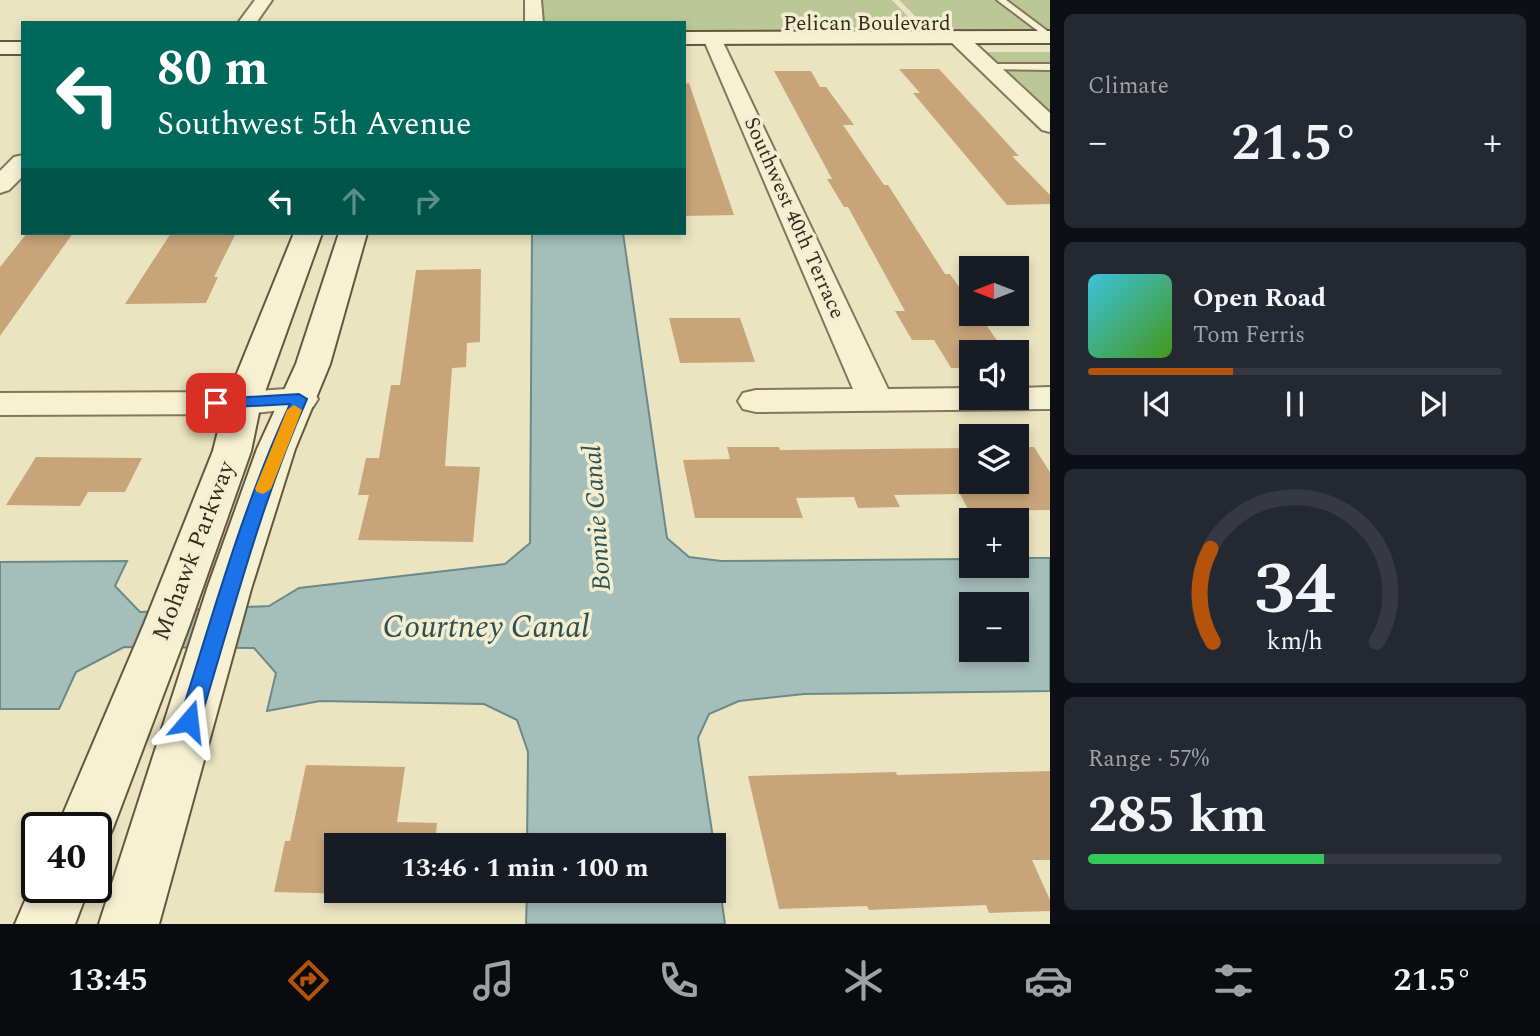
<!DOCTYPE html>
<html lang="en">
<head>
<meta charset="utf-8">
<style>
	:root { --surface:#171b24; --page:#242831; --text:#f1f3f6; --muted:#9ea1a6; --line:#363941; --accent:#b45309 }
	body { margin:0; font-family:Spectral,serif; background:var(--page); color:var(--text); height:100vh; display:flex; flex-direction:column; font-size:26px; white-space:nowrap }
	* { box-sizing:border-box; margin:0 }
	p { font-size:23px; color:var(--muted) }
	.icon { flex:none; width:38px; height:38px; fill:none; stroke:currentColor; stroke-width:2; stroke-linecap:round; stroke-linejoin:round }
	.map { position:relative; flex:1; overflow:hidden }
	.details { display:flex; flex-direction:column; gap:14px; padding:14px; background:#0d0f14; width:490px }
	.details>* { flex:none }
	.banner { position:absolute; left:21px; top:21px; width:665px; height:214px; border-radius:0px; box-shadow:0 4px 10px #0003; background:#00695c; color:#fff; overflow:hidden }
	.needle { width:46px; rotate:270deg }
	.buttons { position:absolute; left:959px; top:256px; display:grid; gap:14px }
	.buttons a { display:grid; place-items:center; width:70px; height:70px; border-radius:0px; background:var(--surface); box-shadow:0 4px 10px #0003; font-size:35px }
	.speed { position:absolute; left:21px; top:812px; display:flex; gap:14px; font-size:35px; font-weight:700; text-align:center }
	.speed>* { display:grid; place-content:center; width:91px; height:91px; border-radius:50%; background:var(--surface); box-shadow:0 4px 10px #0003; line-height:1 }
	.speed .limit { border:4px solid #111; border-radius:10px; background:#fff; color:#111 }
	.pin { position:absolute; display:grid; place-items:center; width:60px; height:60px; color:#fff; margin:-30px; border-radius:14px; box-shadow:0 4px 10px #0006 }
	.me { position:absolute; width:77px; margin:-38px; rotate:17deg; stroke-linejoin:round; filter:drop-shadow(0 0 5px #0008) }
	.turn { display:flex; align-items:center; gap:24px; height:147px; padding:0 21px; font-size:32px }
	.turn .icon { width:91px; height:91px; stroke-width:2.5 }
	.turn b { display:block; font-size:49px; line-height:60px }
	.lanes { display:flex; align-items:center; height:66px; padding:0 21px; background:#0003; justify-content:center; gap:35px; direction:ltr }
	.lanes .off { opacity:.35 }
	.big { font-size:52px; font-weight:700; line-height:1.1 }
	.details .tile { flex:1; display:flex; flex-direction:column; justify-content:center; gap:10px; min-width:0; padding:0 24px; border-radius:10px; background:var(--page) }
	.details .dial { align-items:center; gap:0 }
	.dial svg { height:182px; overflow:visible; fill:none; stroke:var(--line); stroke-width:7; stroke-linecap:round; text-anchor:middle }
	.dial text { fill:var(--text); stroke:none }
	.song { display:flex; align-items:center; gap:21px }
	.cover { width:84px; height:84px; border-radius:10px; background:linear-gradient(135deg,hsl(190 70% 55%),hsl(100 70% 35%)) }
	.played { height:7px; border-radius:4px; background:linear-gradient(90deg,var(--accent) 35%,var(--line) 35%) }
	.keys { display:flex; justify-content:space-around; direction:ltr }
	.heat { display:flex; justify-content:space-between; align-items:center; font-size:38px; direction:ltr }
	.charge { height:10px; border-radius:5px; background:linear-gradient(90deg,#34c759 57%,var(--line) 0) }
	.trip { position:absolute; left:324px; top:833px; width:402px; height:70px; border-radius:0px; background:var(--surface); box-shadow:0 4px 10px #0003; font-weight:700; line-height:70px; text-align:center }
	.tabs { display:flex; height:112px; justify-content:space-around; align-items:center; background:#090b0e; color:var(--muted) }
	.tabs .icon { width:49px; height:49px }
	.tabs .current { color:var(--accent) }
	.tabs b { font-size:32px; color:var(--text) }
	main { display:flex; flex:1; min-height:0 }
	.map>svg:first-child { display:block }
	.green { fill:#bbc896 }
	.water { fill:#a4beba; stroke:#6b8b88; stroke-width:2; fill-rule:evenodd }
	.building { fill:#c7a579 }
	.lines { fill:none; stroke-linecap:round; stroke-linejoin:round }
	.lane-casing { stroke:#84765a; stroke-width:4 }
	.street-casing { stroke:#84765a; stroke-width:4 }
	.secondary-casing { stroke:#65573d; stroke-width:4 }
	.lane { fill:#f7f1d4; fill-rule:evenodd }
	.street { fill:#f7f1d4; fill-rule:evenodd }
	.secondary { fill:#f7f1d4; fill-rule:evenodd }
	.route { fill:#1a73e8; stroke:#114b97; stroke-width:2 }
	.slow { fill:#f59e0b }
	.labels { text-anchor:middle; dominant-baseline:central; stroke-width:7; stroke-linejoin:round; paint-order:stroke }
	.far-street-label { font-size:21px; fill:#342c1d; stroke:#f3eed0 }
	.street-label { font-size:24px; fill:#342c1d; stroke:#f3eed0 }
	.water-label { font-size:26px; font-style:italic; fill:#2d5053; stroke:#f3eed0 }
	.near-water-label { font-size:32px; font-style:italic; fill:#2d5053; stroke:#f3eed0 }
</style>
</head>
<body>
<main>
<div class="map">
<svg width="1050" height="924" viewBox="0 0 1050 924">
	<rect width="100%" height="100%" fill="#ebe4c1"/>
	<g class="green">
		<path d="M533 0H892L923 32H684V23H534Z"/>
		<path d="M899 0H1050V35L931 32Z"/>
		<path d="M974 52H1050V125Z"/>
	</g>
	<g class="water">
		<path d="M532 233H623L667 538 689 557 721 561 971 559V565H1017V558H1050V691L804 694 739 701 709 714 698 738 714 845H527L528 752 517 720 484 704 320 701 267 711 276 673 254 648 124 647 76 672 59 709H0V562L127 561 115 586 140 612 269 606 299 588 505 564 530 543ZM971 604H1017V649H971Z"/>
		<path d="M714 847 725 924H526L527 891H714Z"/>
	</g>
	<g class="building">
		<path d="M899 69H939L1019 156H1012L1050 195V204L1007 205 913 93H920Z"/>
		<path d="M774 71H811L820 87H826L854 125H843L884 185H888L945 274H950L971 304V313H978L1005 352H971V368H951L934 340H912L895 311H905L848 207H844L827 179H832Z"/>
		<path d="M689 83 734 215 684 216V84Z"/>
		<path d="M27 233H73L0 336V267Z"/>
		<path d="M171 233H236L214 277H218L206 303 125 304Z"/>
		<path d="M481 269 480 342 467 343 466 367 452 368 445 466 480 467 473 542 358 540 369 495H358L366 458H379L391 385H400L416 270Z"/>
		<path d="M669 318H740L755 362 680 363Z"/>
		<path d="M727 447H779L780 450 971 448V481H1017V447H1034L1050 472V510L969 511 960 494 894 495 900 507 858 508 854 497 796 498 803 518H695L683 460 730 459Z"/>
		<path d="M36 457 142 458 125 492H88L80 506 6 505Z"/>
		<path d="M306 765 405 767 397 822 437 823 435 845H336V891H431V896L274 892 285 841H290Z"/>
		<path d="M1050 771V860H1032L1050 900V911L989 913 986 905 869 910 867 906 779 909 748 776 896 772 897 775Z"/>
	</g>
	<g class="lines">
		<defs>
			<g id="lane">
				<path d="M997 0H1006L1050 33V40Z"/>
				<path d="M990 64H1050V70L986 69V65Z"/>
			</g>
			<g id="street">
				<path d="M255 0H272L256 23H238Z"/>
				<path d="M525 0H541L543 23H525Z"/>
				<path d="M957 31 964 33 1050 113V132L1042 130 950 41 948 37Z"/>
				<path d="M712 32 721 38 888 389 971 388V397H1017V388L1050 387V409L756 412 743 409 738 401 743 393 756 390 853 389 703 38Z"/>
				<path d="M23 155V176L9 190 0 193V171L14 157Z"/>
				<path d="M300 388 313 391 318 399 313 407 243 414 0 415V393L243 392Z"/>
			</g>
			<g id="secondary">
				<path d="M1050 31V43L684 44V32Z"/>
				<rect x="0" y="42" width="23" height="12"/>
				<path d="M294 233H322L261 403 251 451 190 624 113 828 105 846 96 849V828H57L144 624 213 451 225 403Z"/>
				<path d="M339 233H367L330 364 295 449 251 589 159 924H99L207 589 257 449 296 364Z"/>
				<path d="M37 873V887H89L75 924H15Z"/>
			</g>
		</defs>
		<use href="#lane" class="lane-casing"/>
		<use href="#street" class="street-casing"/>
		<use href="#secondary" class="secondary-casing"/>
		<use href="#lane" class="lane"/>
		<use href="#street" class="street"/>
		<use href="#secondary" class="secondary"/>
	</g>
	<path class="route" d="M299 394 307 399C261 502 233 613 200 721L197 727 189 730 182 727 179 721C213 615 243 505 290 404L216 408 209 403 216 399Z"/>
	<path class="slow" d="M294 405 302 410 271 489 263 494 257 492 255 489 287 410Z"/>
	<g class="labels">
		<g class="far-street-label">
			<text x="867" y="24">Pelican Boulevard</text>
			<text transform="translate(794 218) rotate(66)">Southwest 40th Terrace</text>
		</g>
		<g class="street-label">
			<text transform="translate(194 551) rotate(-69)">Mohawk Parkway</text>
		</g>
		<g class="water-label">
			<text transform="translate(597 518) rotate(-94)">Bonnie Canal</text>
		</g>
		<g class="near-water-label">
			<text x="486" y="627">Courtney Canal</text>
		</g>
	</g>
</svg>
<div class="buttons">
<a><svg class="needle" viewBox="-14 -14 28 28"><path d="M0-13l5 13h-10z" fill="#e53935"/><path d="M0 13l5-13h-10z" fill="#9ea1a6"/></svg></a>
<a><svg class="icon" aria-label="sound" viewBox="0 0 24 24"><path d="M4 9h4l5-4v14l-5-4H4zM17 9q2 3 0 6"/></svg></a>
<a><svg class="icon" aria-label="layers" viewBox="0 0 24 24"><path d="M12 4l9 5-9 5-9-5zM3 14l9 5 9-5"/></svg></a>
<a>+</a>
<a>−</a>
</div>
<div class="speed"><div class="limit">40</div></div>
<div class="pin" style="left:216px;top:403px;background:#d93025"><svg class="icon" aria-label="arrive" viewBox="0 0 24 24"><path d="M6 21V4h12l-3 4 3 4H6"/></svg></div>
<svg class="me" style="left:189px;top:721px" viewBox="-20 -20 40 40"><path d="M0-17L14 15 0 8-14 15z" fill="#1a73e8" stroke="#fff" stroke-width="4"/></svg>
<div class="trip">13:46 · 1 min · 100 m</div>
<div class="banner">
<div class="turn"><svg class="icon" aria-label="left" viewBox="0 0 24 24"><path d="M17 20v-9H6M10 6l-5 5 5 5"/></svg><div><b>80 m</b>Southwest 5th Avenue</div></div>
<div class="lanes"><svg class="icon" aria-label="left" viewBox="0 0 24 24"><path d="M17 20v-9H6M10 6l-5 5 5 5"/></svg><svg class="icon off" aria-label="ahead" viewBox="0 0 24 24"><path d="M12 20V5M6 11l6-6 6 6"/></svg><svg class="icon off" aria-label="right" viewBox="0 0 24 24"><path d="M7 20v-9h11M14 6l5 5-5 5"/></svg></div>
</div>
</div>
<section class="details">
<div class="tile"><p>Climate</p>
<div class="heat"><a>−</a><b class="big">21.5°</b><a>+</a></div>
</div>
<div class="tile">
<div class="song"><i class="cover"></i><div><b>Open Road</b><p>Tom Ferris</p></div></div>
<div class="played"></div>
<div class="keys"><svg class="icon" aria-label="previous" viewBox="0 0 24 24"><path d="M18 5L8 12l10 7zM5 5v14"/></svg><svg class="icon" aria-label="pause" viewBox="0 0 24 24"><path d="M8 5v14M16 5v14"/></svg><svg class="icon" aria-label="next" viewBox="0 0 24 24"><path d="M6 5l10 7-10 7zM19 5v14"/></svg></div>
</div>
<div class="tile dial"><svg viewBox="0 0 100 80">
<path d="M14 69A42 42 0 1 1 86 69"/>
<path d="M14 69A42 42 0 0 1 13 28" stroke="#b45309"/>
<text x="50" y="56" font-size="32" font-weight="700">34</text>
<text x="50" y="72" font-size="11">km/h</text>
</svg></div>
<div class="tile"><p>Range · 57%</p><b class="big">285 km</b><div class="charge"></div></div>
</section>
</main>
<nav class="tabs">
<b>13:45</b>
<svg class="icon current" aria-label="directions" viewBox="0 0 24 24"><path d="M12 3l9 9-9 9-9-9zM9 14v-3h6M13 9l2 2-2 2"/></svg>
<svg class="icon" aria-label="music" viewBox="0 0 24 24"><path d="M9 18V5l10-2v13"/><circle cx="6" cy="18" r="3"/><circle cx="16" cy="16" r="3"/></svg>
<svg class="icon" aria-label="phone" viewBox="0 0 24 24"><path d="M5 4h4l2 5-3 2q2 4 5 5l2-3 5 2v4C11 20 4 13 5 4z"/></svg>
<svg class="icon" aria-label="climate" viewBox="0 0 24 24"><path d="M12 3v18M4 7l16 10M4 17L20 7"/></svg>
<svg class="icon" aria-label="car" viewBox="0 0 24 24"><path d="M5 17H2v-5l4-1 3-4h7l3 4 3 1v5h-3M9 17h6M6 11h13"/><circle cx="7" cy="17" r="2"/><circle cx="17" cy="17" r="2"/></svg>
<svg class="icon" aria-label="filters" viewBox="0 0 24 24"><path d="M4 7h16M4 17h16"/><circle cx="9" cy="7" r="2"/><circle cx="15" cy="17" r="2"/></svg>
<b>21.5°</b>
</nav>
</body>
</html>
